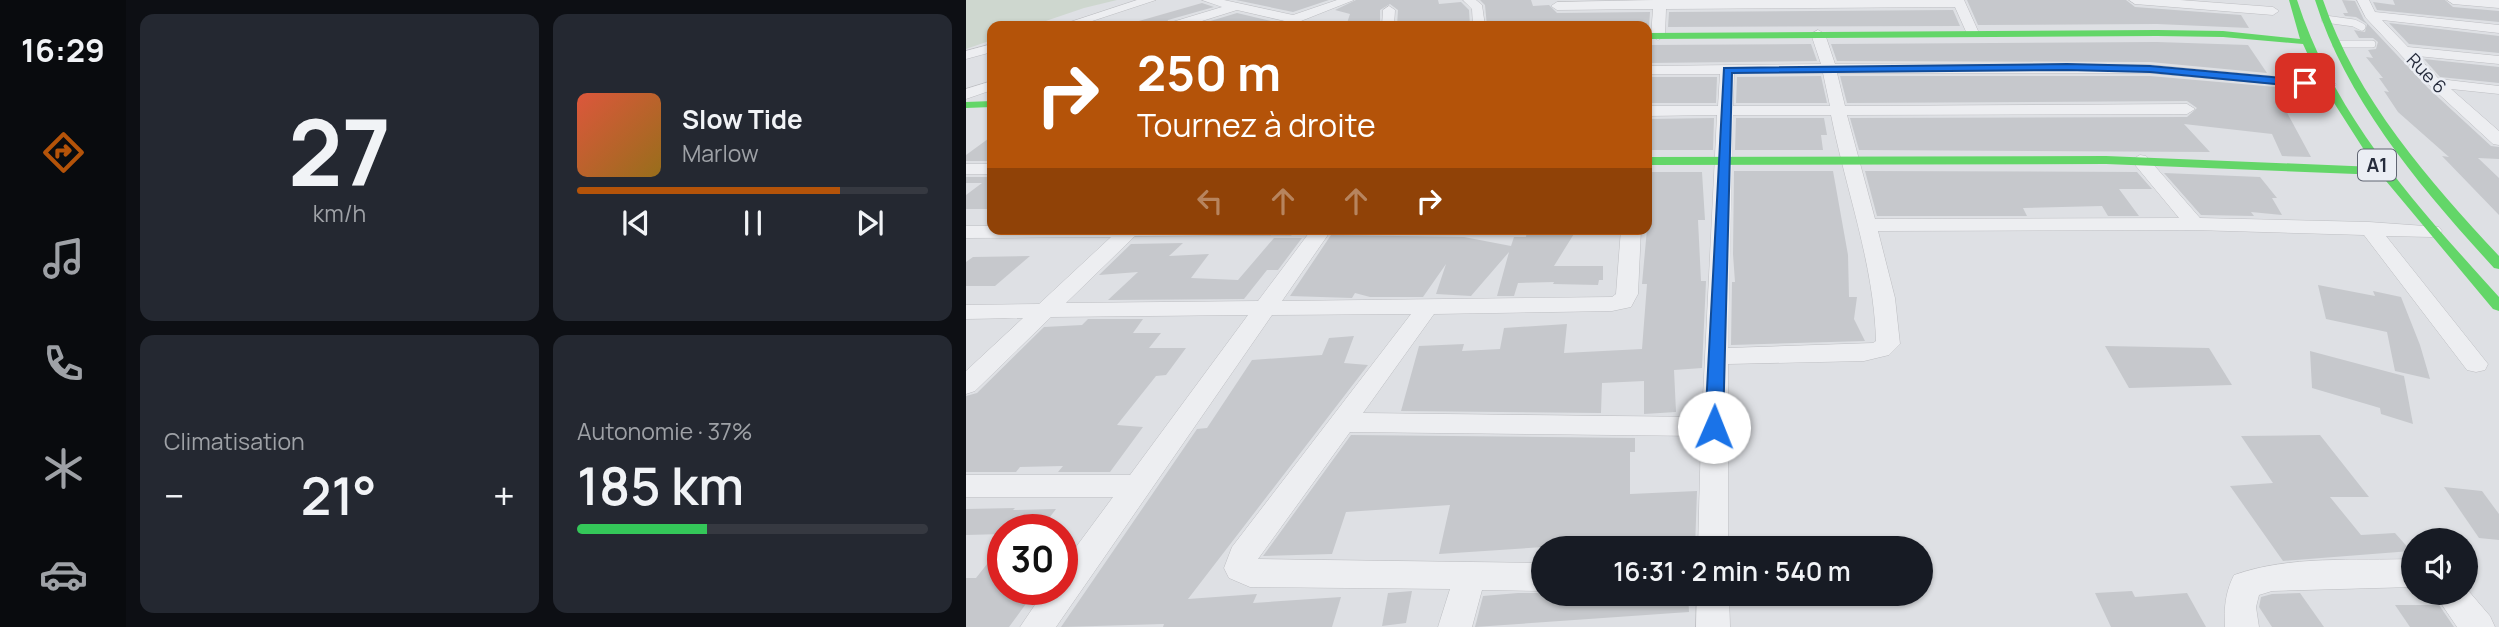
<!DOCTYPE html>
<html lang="fr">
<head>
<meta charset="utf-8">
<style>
	:root { --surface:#171b24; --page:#242831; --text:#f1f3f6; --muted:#9ea1a6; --line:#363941; --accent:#b45309 }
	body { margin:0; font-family:Manrope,sans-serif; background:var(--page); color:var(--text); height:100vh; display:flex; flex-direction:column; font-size:26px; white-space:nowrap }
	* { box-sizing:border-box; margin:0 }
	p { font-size:23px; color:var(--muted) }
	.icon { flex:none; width:38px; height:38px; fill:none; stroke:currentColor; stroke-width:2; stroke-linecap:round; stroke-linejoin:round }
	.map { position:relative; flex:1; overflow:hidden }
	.side { display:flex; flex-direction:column; gap:14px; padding:14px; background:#0d0f14; width:840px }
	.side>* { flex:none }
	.hud { position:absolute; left:21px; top:21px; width:665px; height:214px; border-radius:14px; box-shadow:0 2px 5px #0004; background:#b45309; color:#fff; overflow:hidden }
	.tools { position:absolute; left:1435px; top:528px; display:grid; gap:14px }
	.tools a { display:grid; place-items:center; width:77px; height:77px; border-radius:50%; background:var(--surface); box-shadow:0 2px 5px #0004; font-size:35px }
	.speed { position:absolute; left:21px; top:514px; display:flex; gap:14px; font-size:35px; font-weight:700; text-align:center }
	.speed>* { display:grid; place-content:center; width:91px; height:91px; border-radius:50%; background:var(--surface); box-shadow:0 2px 5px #0004; line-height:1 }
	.speed .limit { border:10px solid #d22; background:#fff; color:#111 }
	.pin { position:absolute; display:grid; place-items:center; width:60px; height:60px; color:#fff; margin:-30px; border-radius:14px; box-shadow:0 4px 10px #0006 }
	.me { position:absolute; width:77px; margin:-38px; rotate:1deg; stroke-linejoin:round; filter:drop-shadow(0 0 5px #0008) }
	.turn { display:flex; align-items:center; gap:24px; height:147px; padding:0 35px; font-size:32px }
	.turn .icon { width:91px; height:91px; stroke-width:2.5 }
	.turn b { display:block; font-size:49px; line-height:60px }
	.lanes { display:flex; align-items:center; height:66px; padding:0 35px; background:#0003; justify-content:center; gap:35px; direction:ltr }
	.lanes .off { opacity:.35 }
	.big { font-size:52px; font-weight:600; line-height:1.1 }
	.side .card { flex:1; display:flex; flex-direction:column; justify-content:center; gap:10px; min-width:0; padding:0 24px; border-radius:14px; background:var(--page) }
	.side .dial { align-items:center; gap:0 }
	.dial b { font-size:91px; line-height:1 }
	.song { display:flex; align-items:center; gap:21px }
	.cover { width:84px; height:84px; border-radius:10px; background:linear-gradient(135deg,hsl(10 70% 55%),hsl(40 70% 35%)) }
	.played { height:7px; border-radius:4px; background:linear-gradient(90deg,var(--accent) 75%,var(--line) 75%) }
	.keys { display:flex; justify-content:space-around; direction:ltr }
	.heat { display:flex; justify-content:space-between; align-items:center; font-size:38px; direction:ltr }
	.charge { height:10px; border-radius:5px; background:linear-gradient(90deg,#34c759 37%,var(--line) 0) }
	.side .tiles { flex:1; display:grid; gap:14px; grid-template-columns:repeat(2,1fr) }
	.trip { position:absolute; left:565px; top:536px; width:402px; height:70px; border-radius:35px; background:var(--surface); box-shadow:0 2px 5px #0004; font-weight:600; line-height:70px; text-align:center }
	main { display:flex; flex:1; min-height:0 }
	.tabs { display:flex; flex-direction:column; width:126px; justify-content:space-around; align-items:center; background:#090b0e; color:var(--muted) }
	.tabs .icon { width:49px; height:49px }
	.tabs .active { color:var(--accent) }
	.tabs b { font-size:32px; color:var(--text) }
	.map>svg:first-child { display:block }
	.green { fill:#ced7cf }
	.building { fill:#c6c8cc }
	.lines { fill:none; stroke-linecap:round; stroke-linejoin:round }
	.lane-casing { stroke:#bdbec2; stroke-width:8 }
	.street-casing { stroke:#bdbec2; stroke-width:1 }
	.lane { stroke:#edeef1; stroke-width:7 }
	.street { fill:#edeef1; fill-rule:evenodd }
	.fast { fill:#63d668; fill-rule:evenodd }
	.route { fill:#1a73e8; stroke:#114b97; stroke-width:2 }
	.labels { text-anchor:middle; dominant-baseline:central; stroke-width:5; stroke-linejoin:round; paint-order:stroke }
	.far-street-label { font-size:18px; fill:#262c3c; stroke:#ebeef4 }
	.shield { fill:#ebeef4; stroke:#616673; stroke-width:2 }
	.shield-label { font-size:19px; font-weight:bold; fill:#262c3c }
</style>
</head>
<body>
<main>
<nav class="tabs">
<b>16:29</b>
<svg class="icon active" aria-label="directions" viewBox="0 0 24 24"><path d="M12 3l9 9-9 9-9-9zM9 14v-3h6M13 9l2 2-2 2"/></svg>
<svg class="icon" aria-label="music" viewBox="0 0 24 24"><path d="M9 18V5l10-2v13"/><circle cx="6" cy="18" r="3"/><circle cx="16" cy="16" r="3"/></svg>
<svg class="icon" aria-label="phone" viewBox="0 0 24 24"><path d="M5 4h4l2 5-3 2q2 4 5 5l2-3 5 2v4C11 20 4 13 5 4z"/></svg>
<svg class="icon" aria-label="climate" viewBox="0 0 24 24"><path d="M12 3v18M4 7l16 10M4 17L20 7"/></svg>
<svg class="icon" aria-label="car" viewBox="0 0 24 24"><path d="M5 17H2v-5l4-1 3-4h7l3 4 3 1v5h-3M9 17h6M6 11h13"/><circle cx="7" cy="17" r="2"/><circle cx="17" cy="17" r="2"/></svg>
</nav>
<section class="side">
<div class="tiles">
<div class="card dial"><b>27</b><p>km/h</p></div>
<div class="card">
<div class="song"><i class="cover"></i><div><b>Slow Tide</b><p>Marlow</p></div></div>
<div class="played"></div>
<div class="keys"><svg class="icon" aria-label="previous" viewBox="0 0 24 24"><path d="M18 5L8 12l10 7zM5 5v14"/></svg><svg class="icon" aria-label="pause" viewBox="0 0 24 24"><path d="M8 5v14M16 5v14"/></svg><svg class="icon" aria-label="next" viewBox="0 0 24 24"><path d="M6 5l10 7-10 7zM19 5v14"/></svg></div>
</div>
<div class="card"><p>Climatisation</p>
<div class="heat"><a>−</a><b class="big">21°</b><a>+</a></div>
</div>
<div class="card"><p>Autonomie · 37%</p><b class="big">185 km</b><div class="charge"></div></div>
</div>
</section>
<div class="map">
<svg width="1533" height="627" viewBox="0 0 1533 627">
	<rect width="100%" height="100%" fill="#dee0e4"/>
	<path class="green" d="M0 0H151L118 8 65 26H26V40L0 49Z"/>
	<g class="building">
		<path d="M270 0H363L327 12Z"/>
		<path d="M390 0H472L473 4 495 2 503 10 504 26H431L432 10 424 4 414 10V26H380L384 14 369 10Z"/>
		<path d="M514 0H565L567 6 583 5 591 13 684 12 683 27 521 26 519 5Z"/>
		<path d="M1001 0H1160L1169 7 1275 15 1283 28 1191 24 1012 25Z"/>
		<path d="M1376 0 1389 1 1398 20 1462 88 1525 146 1533 147V159L1512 158 1533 178V215L1476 156 1483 157 1432 112 1418 91 1423 92 1413 78H1417L1400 57 1407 58 1402 50 1410 49 1412 42 1407 38H1393L1388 30 1399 32 1401 24 1390 17 1379 16 1377 13H1382Z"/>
		<path d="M1427 0H1479L1487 7 1533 11V22L1411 10 1407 2 1429 5Z"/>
		<path d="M236 3 248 7 202 20 200 26H173V21Z"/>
		<path d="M987 10 994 26 702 27 703 12Z"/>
		<path d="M271 13 318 24 310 26H228Z"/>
		<path d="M1423 23 1533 36V53L1443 44Z"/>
		<path d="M1191 42 1282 45 1301 73 1184 62 871 61 865 44Z"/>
		<path d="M845 44 851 61 681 63V45Z"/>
		<path d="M1458 59 1533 67V83L1474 77Z"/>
		<path d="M855 76 861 103H770L771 77Z"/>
		<path d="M874 76H1184L1310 87 1323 107H1318L1345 157 1316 156 1306 134 1218 124 1244 152 893 150 884 118 1221 117 1231 108 1221 101 881 103Z"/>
		<path d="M681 77H751L750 103H681Z"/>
		<path d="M748 118 747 150H681V119Z"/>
		<path d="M770 118H858L861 135H855L857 150H769Z"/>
		<path d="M26 136V161H0V155Z"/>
		<path d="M768 171H867L882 255 883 297H891L888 319 899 341 765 345 766 282H769L767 254Z"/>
		<path d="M899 171 1171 172 1186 189H1153L1173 216H1142L1136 206 1057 208 1061 216H911Z"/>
		<path d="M681 172H736L739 220H732L735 281H740L736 368 708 370 710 412 678 414V381L636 383 635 413 435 411 453 346 498 344 496 351 534 349 538 328 601 324 598 353 676 349 681 284H676L681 229Z"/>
		<path d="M1198 173 1294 177 1311 198H1306L1316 215 1285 212 1288 216 1235 215Z"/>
		<path d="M0 177H26V209H0V195L16 183H0Z"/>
		<path d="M561 229H611L588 266H637V280H633L632 285 587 284 588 282 552 283 548 296H531L543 252 505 296 470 294 480 264 457 297H404L389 293 386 298 324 296 365 235 498 237 545 246 548 237H560Z"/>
		<path d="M308 238H336L312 270H301L278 299 142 300 172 272 133 275 165 244 217 243 203 256 243 254 225 278 272 280Z"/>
		<path d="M64 256 29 286H0V262L7 257Z"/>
		<path d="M1352 285 1409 296 1407 291 1435 297 1454 345 1464 379 1429 371 1421 332 1360 319Z"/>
		<path d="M122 319H177L167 333H195L183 348H220L200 375 190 376 151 425 177 427 144 472H92L97 466 54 467 50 472H0V396L11 393 78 327 116 325Z"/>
		<path d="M388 336 378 363 402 365 222 599 291 594 287 603 375 597 366 627H197L198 624 95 627 231 429 241 428 286 360 356 355 363 338Z"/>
		<path d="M1139 346 1243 348 1266 385 1163 388Z"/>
		<path d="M1344 351 1438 376 1447 424 1415 414 1414 408 1346 388Z"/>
		<path d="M385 435 669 438V452H664V494L731 491 729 548 578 547 473 554 484 505 380 512 366 554 297 556Z"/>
		<path d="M1354 435 1403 497H1364L1395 535 1429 533 1445 551 1317 561 1264 486 1307 483 1275 436Z"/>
		<path d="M1478 487 1516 491 1533 514V540L1513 538Z"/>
		<path d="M0 509 49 508 47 510 90 509 74 530H37V534L0 535Z"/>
		<path d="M37 544V590H70L43 627H0V578H10Z"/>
		<path d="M446 591 440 623 416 626 422 593Z"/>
		<path d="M1166 591 1169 597 1221 593 1240 627H1145L1129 593Z"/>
		<path d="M552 593H722L723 612 509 627 517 596Z"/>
		<path d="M1334 593 1358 627H1306L1293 607 1295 597 1306 594Z"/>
		<path d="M1429 605H1473L1488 627H1444Z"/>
	</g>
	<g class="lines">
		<defs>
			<g id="lane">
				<path d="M1359 19 1388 23 1396 27"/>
				<path d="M1370 44H1406"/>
			</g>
			<g id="street">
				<path d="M171 0H190L111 26H92Z"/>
				<path d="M236 0H258L327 15 371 0H388L335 21 338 26H326L323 22 271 10 220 26H202L203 23 256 7Z"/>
				<path d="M497 0H510L516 5 519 26H507L506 9Z"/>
				<path d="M688 0H998L1013 33 1012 36H1002L989 7 700 9 699 36 692 40 685 36 687 9 591 10 585 6 591 2Z"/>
				<path d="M1163 0H1214L1307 7 1313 11 1307 15 1169 4Z"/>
				<path d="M1391 0H1403L1409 12 1533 25V33L1416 20 1442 47 1533 56V64L1451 56 1473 79 1533 86V94L1485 89 1533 131V145L1527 144 1464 86 1400 18Z"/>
				<path d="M1481 0H1533V8L1487 4Z"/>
				<path d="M423 6 429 10 428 26H416L417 10Z"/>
				<path d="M852 30 859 34 869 64 1184 65 1368 82 1370 85 1363 89 1184 73H871L879 106 1221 104 1229 109 1221 114 881 115 909 219 1213 218 1165 160 1174 155 1180 156 1234 218 1403 222 1473 227 1476 231 1473 235 1466 237 1420 236 1522 364 1519 370 1510 372 1501 370 1398 235 1228 230 912 231 929 298 934 344 923 355 898 361 762 364V548H732L735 436 384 432 292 559 578 563V591L516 590 506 627H472L484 589 284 587 263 578 258 568 266 547 445 314 306 315 90 627H54L79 590H96V566L147 497H0V475H164L282 315 85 317 9 391 0 394V371L57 318 0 319V305L73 304 145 237 0 238V226H26V229H335L325 235 169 236 100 303 292 301 346 229H366L316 301 646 297 650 294 655 229H675L672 294 665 307 646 311 468 314 397 413 736 417 751 115 681 116V106H752L754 74H681V66L855 64 845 34ZM857 73 864 106H767L768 74ZM767 115H865C880 190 908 264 910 341L907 343 762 348Z"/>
				<path d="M26 44V52L0 59V51Z"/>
				<path d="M26 81V90L0 99V89Z"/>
				<rect x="0" y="164" width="26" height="10"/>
				<path d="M1447 559V587L1306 591 1293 595 1290 607 1293 627H1259C1258 608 1259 593 1268 575 1324 555 1388 561 1447 559Z"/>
				<path d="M1500 588 1524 616 1529 627H1491L1468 593H1500Z"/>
				<path d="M731 593H763L764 627H730Z"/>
			</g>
		</defs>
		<use href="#lane" class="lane-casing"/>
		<use href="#street" class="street-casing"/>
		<use href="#lane" class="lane"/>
		<use href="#street" class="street"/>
		<g class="fast">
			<path d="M1323 0H1331C1369 118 1451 206 1533 297V311L1527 309 1415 175 1140 164 681 165V157L1140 156 1409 167 1354 81 1337 44 1257 37 1191 36 681 39V33L1191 30 1257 31 1334 39Z"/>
			<path d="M1349 0H1357C1390 98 1464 182 1533 256V269L1528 268C1457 190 1381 102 1349 0Z"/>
			<path d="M26 101V107L0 108V102Z"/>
		</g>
	</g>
	<path class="route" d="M1101 64 1184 66 1339 80 1344 83 1339 87 1184 72 1101 70 766 73 757 427 755 432H741L739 427 758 68Z"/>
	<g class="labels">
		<g class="far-street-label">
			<text transform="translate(1461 73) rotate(46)">Rue 6</text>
		</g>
		<rect class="shield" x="1392" y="149.5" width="38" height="31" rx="5"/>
		<g class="shield-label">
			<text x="1411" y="165">A1</text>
		</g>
	</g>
</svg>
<div class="tools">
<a><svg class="icon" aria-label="sound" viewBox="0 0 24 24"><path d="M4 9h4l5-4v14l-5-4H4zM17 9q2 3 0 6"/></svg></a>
</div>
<div class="speed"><div class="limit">30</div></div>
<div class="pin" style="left:1339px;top:83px;background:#d93025"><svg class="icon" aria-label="arrive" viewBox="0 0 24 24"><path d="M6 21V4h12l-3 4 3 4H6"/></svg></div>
<svg class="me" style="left:748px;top:427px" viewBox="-20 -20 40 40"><circle r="19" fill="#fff"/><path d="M0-13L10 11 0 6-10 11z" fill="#1a73e8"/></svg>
<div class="trip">16:31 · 2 min · 540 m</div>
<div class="hud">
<div class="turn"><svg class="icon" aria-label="right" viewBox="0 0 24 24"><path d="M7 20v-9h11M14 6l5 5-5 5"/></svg><div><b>250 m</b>Tournez à droite</div></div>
<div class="lanes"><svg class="icon off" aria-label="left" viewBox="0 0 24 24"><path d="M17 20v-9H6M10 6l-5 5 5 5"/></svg><svg class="icon off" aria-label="ahead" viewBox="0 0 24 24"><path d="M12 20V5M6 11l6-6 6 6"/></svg><svg class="icon off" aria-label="ahead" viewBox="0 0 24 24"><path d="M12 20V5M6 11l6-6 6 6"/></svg><svg class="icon" aria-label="right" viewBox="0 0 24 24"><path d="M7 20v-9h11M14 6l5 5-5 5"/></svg></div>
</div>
</div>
</main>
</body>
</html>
